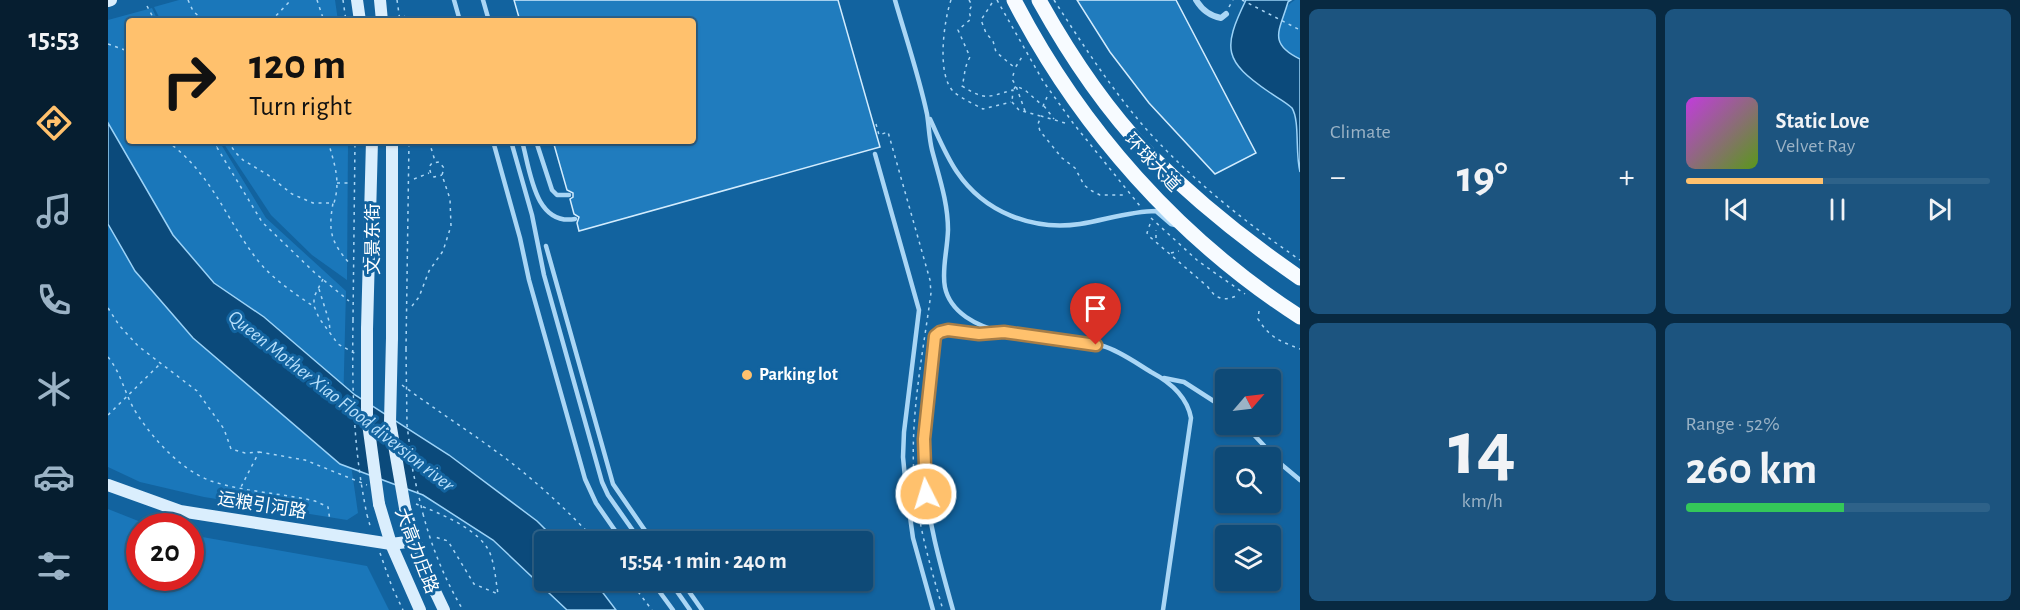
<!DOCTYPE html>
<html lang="en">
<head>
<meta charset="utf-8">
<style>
	:root { --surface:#0e4a77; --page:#1c547f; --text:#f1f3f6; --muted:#9bb3c6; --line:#2e6289; --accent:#ffc16d }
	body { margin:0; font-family:"Alegreya Sans","Noto Sans SC",sans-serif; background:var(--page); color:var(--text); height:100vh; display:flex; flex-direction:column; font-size:22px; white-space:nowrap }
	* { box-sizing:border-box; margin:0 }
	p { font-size:20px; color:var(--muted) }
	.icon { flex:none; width:33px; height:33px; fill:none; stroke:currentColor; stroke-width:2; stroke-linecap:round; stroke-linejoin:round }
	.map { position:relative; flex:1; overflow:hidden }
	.side { display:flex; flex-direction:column; gap:9px; padding:9px; background:#082941; width:720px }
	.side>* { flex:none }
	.guide { position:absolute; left:18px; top:18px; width:570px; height:126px; border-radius:6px; box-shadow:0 2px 4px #0004,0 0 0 2px var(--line); background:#ffc16d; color:#111; overflow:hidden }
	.needle { width:39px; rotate:62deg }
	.fabs { position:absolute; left:1107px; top:369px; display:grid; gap:12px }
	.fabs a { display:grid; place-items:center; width:66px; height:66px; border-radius:6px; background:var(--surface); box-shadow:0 2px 4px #0004,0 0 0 2px var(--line); font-size:30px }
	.speed { position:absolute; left:18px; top:513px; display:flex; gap:12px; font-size:30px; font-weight:700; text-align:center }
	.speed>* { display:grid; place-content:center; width:78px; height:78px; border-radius:50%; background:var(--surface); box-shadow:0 2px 4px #0004,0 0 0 2px var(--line); line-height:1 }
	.speed .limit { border:9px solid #d22; background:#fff; color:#111 }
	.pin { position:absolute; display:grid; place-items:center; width:51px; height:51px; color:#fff; margin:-62px -26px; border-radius:50% 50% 50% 0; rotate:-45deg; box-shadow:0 0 6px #0007 }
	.pin .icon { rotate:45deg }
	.me { position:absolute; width:66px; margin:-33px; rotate:355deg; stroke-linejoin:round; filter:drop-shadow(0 0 4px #0008) }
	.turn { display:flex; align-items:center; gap:21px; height:126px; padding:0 24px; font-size:27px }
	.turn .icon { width:78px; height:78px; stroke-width:2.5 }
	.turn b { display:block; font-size:42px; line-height:51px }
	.big { font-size:45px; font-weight:700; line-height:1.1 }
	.side .widget { flex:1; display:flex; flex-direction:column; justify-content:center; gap:9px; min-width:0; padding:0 21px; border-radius:9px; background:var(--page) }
	.side .dial { align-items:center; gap:0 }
	.dial b { font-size:78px; line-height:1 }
	.song { display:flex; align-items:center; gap:18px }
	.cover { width:72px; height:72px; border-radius:9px; background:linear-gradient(135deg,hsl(290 70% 55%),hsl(90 70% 35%)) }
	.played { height:6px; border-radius:3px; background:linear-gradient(90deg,var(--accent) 45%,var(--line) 45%) }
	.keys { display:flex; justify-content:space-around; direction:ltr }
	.heat { display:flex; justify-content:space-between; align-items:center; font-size:33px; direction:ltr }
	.charge { height:9px; border-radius:4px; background:linear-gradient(90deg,#34c759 52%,var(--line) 0) }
	.side .tiles { flex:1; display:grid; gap:9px; grid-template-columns:repeat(2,1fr) }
	.trip { position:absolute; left:426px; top:531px; width:339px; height:60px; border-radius:6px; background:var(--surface); box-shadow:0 2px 4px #0004,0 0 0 2px var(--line); font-weight:700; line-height:60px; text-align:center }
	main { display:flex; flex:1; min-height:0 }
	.tab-bar { display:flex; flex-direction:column; width:108px; justify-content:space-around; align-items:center; background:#061e30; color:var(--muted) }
	.tab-bar .icon { width:42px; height:42px }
	.tab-bar .active { color:var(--accent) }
	.tab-bar b { font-size:27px; color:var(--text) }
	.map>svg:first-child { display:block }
	.green { fill:#1a77ba }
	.water { fill:#0b4a7b; stroke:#9cd3f8; stroke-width:1.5 }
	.building { fill:#207cbe; stroke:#d2ecfe; stroke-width:1.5 }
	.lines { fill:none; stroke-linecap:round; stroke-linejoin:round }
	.path { stroke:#aad6f5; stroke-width:1.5; stroke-dasharray:3 4.5; stroke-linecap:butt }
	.lane { stroke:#aad6f5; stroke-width:4.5 }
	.street { stroke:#aad6f5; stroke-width:6 }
	.secondary { stroke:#daeefd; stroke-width:12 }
	.primary { stroke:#f7fbff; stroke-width:15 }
	.path-bridge { stroke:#aad6f5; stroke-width:1.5; stroke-dasharray:3 4.5; stroke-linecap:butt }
	.secondary-bridge { stroke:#daeefd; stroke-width:12 }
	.route-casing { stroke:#a67d47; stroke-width:15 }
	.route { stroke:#ffc16d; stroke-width:10 }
	.poi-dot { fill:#ffc16d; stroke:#12639f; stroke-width:2 }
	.labels { text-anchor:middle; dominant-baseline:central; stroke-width:6; stroke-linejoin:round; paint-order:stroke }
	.street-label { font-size:18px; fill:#fff; stroke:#12639f }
	.poi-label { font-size:18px; font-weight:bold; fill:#fff; stroke:#12639f; text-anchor:start }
	.water-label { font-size:20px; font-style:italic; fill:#b6dffb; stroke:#12639f }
</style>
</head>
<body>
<main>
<nav class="tab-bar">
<b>15:53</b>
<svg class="icon active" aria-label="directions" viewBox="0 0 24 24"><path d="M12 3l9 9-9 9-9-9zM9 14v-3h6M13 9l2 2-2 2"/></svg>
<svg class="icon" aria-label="music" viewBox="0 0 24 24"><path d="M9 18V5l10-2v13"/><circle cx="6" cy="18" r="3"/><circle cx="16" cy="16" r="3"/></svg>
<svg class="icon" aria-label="phone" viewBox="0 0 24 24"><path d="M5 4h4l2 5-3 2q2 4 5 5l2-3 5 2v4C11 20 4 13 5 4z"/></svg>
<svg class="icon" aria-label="climate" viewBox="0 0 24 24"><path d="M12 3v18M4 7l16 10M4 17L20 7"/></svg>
<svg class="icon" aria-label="car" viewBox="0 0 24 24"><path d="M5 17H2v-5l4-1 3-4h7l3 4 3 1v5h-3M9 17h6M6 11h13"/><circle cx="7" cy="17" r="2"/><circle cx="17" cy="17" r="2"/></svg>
<svg class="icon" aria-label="filters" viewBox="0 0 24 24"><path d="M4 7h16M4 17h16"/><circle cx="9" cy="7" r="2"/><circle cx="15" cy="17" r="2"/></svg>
</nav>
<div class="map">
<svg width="1192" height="610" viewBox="0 0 1192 610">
	<rect width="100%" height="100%" fill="#12639f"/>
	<g class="green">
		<path d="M71 0H227L230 21H53L46 7Z"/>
		<path d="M1187 0H1192V63L1170 45C1168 27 1170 11 1187 0Z"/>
		<path d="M44 8 50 21H21V141H111L158 218 238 291 235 410 250 513 239 520 96 497 32 482 0 467V20Z"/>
		<path d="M114 141H240L239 280 204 255 163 215Z"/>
		<path d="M0 509 43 526H32V578H82L83 535 259 566 281 610H0Z"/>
	</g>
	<g class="water">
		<path d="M1138 0H1183L1180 2C1172 30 1159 43 1192 59V172C1187 153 1192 121 1184 108 1178 102 1168 97 1161 92 1116 61 1114 49 1138 0Z"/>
		<path d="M0 123 65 235 106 283 156 317 247 395 341 455 429 521 449 541 436 542V580L486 581 508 610H459L385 540 315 495 232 464 85 338 27 271 0 224Z"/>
	</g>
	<g class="building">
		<path d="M406 0H730L772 147 471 231 469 223 471 217 466 214 462 199 465 197V193L459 190 445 141H585V21H412Z"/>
		<path d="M969 0H1068L1148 153 1107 174 1041 103 1002 52Z"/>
	</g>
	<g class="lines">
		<g class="path">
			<path d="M80 0 85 11 96 21"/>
			<path d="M209 0 216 21"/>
			<path d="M235 0 238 21"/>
			<path d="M289 0 292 21"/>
			<path d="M843 0C836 20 828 76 846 92 854 99 866 104 875 109L903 102"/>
			<path d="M861 0 864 5 861 11 863 19 850 30 862 57C856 67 857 76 854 86 878 101 879 97 905 90L904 102"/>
			<path d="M889 0 935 81 965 123 1032 206"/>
			<path d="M946 0C975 45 1004 90 1039 130 1084 180 1137 222 1192 260"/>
			<path d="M1134 0 1192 30"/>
			<path d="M884 3 873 20 878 33 885 41 888 52 907 68 914 57"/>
			<path d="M39 6 47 21"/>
			<path d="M1121 7 1125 0"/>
			<path d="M296 16 300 21"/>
			<path d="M163 21 183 0"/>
			<path d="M0 44 17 50 21 55"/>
			<path d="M906 89 908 86 904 79 907 69"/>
			<path d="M904 102 911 110 932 116"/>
			<path d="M936 106 946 119"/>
			<path d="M917 111 908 86 917 90 935 106 939 97"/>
			<path d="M957 123 933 116 930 124 932 131 954 158 967 168 976 185 984 191 992 195H1015"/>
			<path d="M768 124 771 135 780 132 822 280 823 293C815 353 802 415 806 476 809 522 822 565 835 610"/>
			<path d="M59 141C106 176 117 219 151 262 166 280 186 293 205 306"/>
			<path d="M105 141 154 222 207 273 241 301"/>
			<path d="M120 141 127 152 135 160 160 175 184 194 205 203H225C220 232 223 242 242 264"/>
			<path d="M220 141C226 163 233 180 226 203"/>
			<path d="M321 141 327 161"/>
			<path d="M108 146 118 141"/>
			<path d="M306 179 321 173"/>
			<path d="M229 183H243"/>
			<path d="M1043 218 1090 261 1137 294"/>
			<path d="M1042 224 1039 233 1042 237 1100 287C1107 298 1115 302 1128 296"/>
			<path d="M1048 238V230"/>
			<path d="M1063 253 1071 251"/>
			<path d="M215 279 206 297V306L211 318 230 344 248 354"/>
			<path d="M211 289 221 321 222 330"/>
			<path d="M304 306 311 297 321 271 335 251 343 226 342 199 334 175 336 168 331 162 324 163 321 167 323 174 326 177 334 175"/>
			<path d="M0 308 11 325 30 346 89 391 116 429 123 449 137 453 151 452 133 487"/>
			<path d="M1151 311 1150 319C1162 338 1172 341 1192 349"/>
			<path d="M245 320 247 141"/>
			<path d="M298 349 301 141"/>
			<path d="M0 357C14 374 17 396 29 414 46 440 73 470 103 481 136 492 173 493 207 501L220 507 222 521"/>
			<path d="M294 385C325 408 358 429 389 452 425 478 458 509 489 542"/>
			<path d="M0 415 53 363"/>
			<path d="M151 452 197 460 259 485"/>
			<path d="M308 504C331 513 375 530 383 556 387 568 388 582 390 594L366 584 340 541 327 537"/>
			<path d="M315 514C324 548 337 580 355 610"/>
			<path d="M259 515 263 529"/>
			<path d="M272 553 284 587 295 610"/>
			<path d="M521 580 544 610"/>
		</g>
		<g class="lane">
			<path d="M346 0 352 21"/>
			<path d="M375 0 381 21"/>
			<path d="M787 0C798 38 811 76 819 114 821 126 821 138 824 150 831 177 840 202 840 230 839 264 824 293 858 317 897 344 952 333 995 346 1012 351 1028 363 1043 372 1062 382 1079 396 1083 418L1055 610"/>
			<path d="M822 119C830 136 838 156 849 172 876 212 924 231 972 224 997 220 1023 211 1048 211L1063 224 1067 225"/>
			<path d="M385 141 412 238 421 280 477 479 488 503 515 542"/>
			<path d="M403 141 424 215 436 275 494 482 500 495 533 542"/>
			<path d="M414 141C422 169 426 226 467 219"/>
			<path d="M428 141 444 190 449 195H461"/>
			<path d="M767 154 811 310 796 432 795 457 798 488 805 538 825 610"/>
			<path d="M438 246 505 484 545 542"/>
			<path d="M1056 378 1076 382 1118 409"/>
			<path d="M1136 424 1174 465 1192 480"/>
			<path d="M543 580 565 610"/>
			<path d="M561 580 582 610"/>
			<path d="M573 580 594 610"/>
			<path d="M845 610C832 564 819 518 816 470 813 425 822 380 827 336 840 325 856 334 871 334 878 334 885 333 892 332"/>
		</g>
		<path class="street" d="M1088 0C1094 10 1102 16 1113 18L1118 14"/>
		<g class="secondary">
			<path d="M249 0 252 21"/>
			<path d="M272 0 274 21"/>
			<path d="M0 1 3 0"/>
			<path d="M259 329 264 141"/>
			<path d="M284 338V141"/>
			<path d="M0 485 72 511 283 544 307 541"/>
			<path d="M271 504 283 544 312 610"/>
			<path d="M297 508 316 568 336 610"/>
		</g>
		<g class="primary">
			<path d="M906 0C972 128 1071 239 1192 317"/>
			<path d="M931 0C961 54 997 108 1040 153 1086 199 1138 241 1192 278"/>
		</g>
		<g class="path-bridge">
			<path d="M245 320C244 390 245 447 259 515"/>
			<path d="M298 349 299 425 305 472 315 514"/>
		</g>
		<g class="secondary-bridge">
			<path d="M259 329V416L271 504"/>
			<path d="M284 338 282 422 297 508"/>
		</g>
	</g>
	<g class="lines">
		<defs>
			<path id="route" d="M818 494 816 439 827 336 832 332 840 330 871 334 896 332 988 345"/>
		</defs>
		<use href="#route" class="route-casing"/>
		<use href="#route" class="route"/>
	</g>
	<circle class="poi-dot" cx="639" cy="375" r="6"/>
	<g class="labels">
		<g class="street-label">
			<text transform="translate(1044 163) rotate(47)">环球大道</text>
			<text transform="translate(266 239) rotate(-90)">文景东街</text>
			<text transform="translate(154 506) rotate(9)">运粮引河路</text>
			<text transform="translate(308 551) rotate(69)">大高力庄路</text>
		</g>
		<g class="poi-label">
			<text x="651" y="375">Parking lot</text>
		</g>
		<g class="water-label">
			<text transform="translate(233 401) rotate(38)">Queen Mother Xiao Flood diversion river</text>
		</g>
	</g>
</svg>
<div class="fabs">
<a><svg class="needle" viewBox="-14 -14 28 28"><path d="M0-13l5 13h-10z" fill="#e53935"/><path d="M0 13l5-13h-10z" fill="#9bb3c6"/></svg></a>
<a><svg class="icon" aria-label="search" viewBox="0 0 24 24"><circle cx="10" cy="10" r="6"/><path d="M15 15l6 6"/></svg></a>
<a><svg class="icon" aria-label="layers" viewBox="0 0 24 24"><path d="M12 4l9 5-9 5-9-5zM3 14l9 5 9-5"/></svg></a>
</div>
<div class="speed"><div class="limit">20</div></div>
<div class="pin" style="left:988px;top:345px;background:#d93025"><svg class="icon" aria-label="arrive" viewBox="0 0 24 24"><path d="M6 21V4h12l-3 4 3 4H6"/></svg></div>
<svg class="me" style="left:818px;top:494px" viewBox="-20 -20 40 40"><circle r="17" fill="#ffc16d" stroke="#fff" stroke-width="3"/><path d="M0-11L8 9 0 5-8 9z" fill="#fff"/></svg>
<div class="trip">15:54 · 1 min · 240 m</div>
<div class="guide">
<div class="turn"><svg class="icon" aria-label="right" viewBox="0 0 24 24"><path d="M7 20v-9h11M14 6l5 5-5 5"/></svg><div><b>120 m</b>Turn right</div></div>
</div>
</div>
<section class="side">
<div class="tiles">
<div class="widget"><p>Climate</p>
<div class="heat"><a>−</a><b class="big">19°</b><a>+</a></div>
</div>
<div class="widget">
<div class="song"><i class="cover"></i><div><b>Static Love</b><p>Velvet Ray</p></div></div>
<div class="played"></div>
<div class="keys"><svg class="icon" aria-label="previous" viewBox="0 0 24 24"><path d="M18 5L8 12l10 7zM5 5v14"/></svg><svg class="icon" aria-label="pause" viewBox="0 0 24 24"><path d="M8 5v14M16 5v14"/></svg><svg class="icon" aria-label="next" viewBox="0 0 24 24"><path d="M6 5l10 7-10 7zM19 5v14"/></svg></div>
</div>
<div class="widget dial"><b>14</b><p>km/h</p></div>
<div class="widget"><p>Range · 52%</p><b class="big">260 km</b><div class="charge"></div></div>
</div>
</section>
</main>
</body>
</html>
